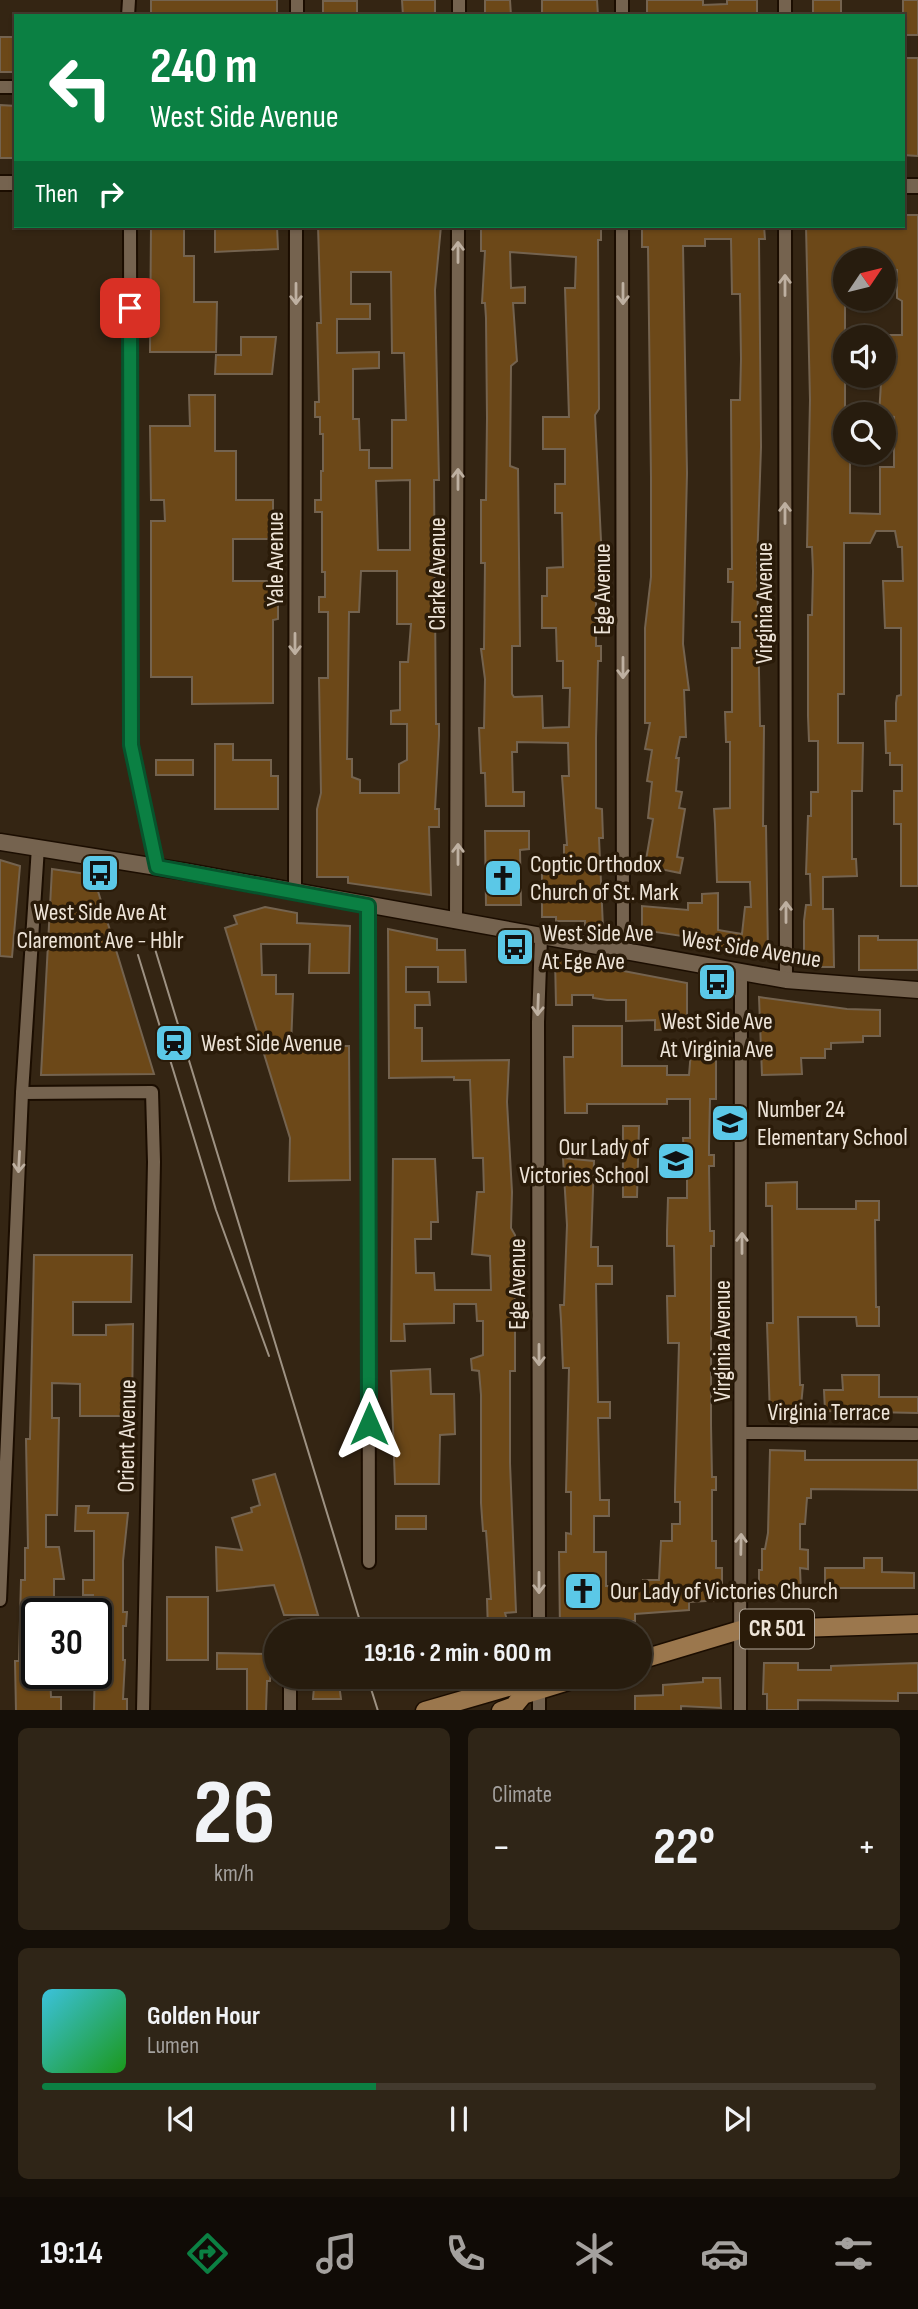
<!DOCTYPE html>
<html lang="en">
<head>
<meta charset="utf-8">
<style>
	:root { --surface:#271c0e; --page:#2f2517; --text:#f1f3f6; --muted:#a4a19e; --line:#433a2e; --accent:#0b8043 }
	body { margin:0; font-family:"Sofia Sans Condensed",sans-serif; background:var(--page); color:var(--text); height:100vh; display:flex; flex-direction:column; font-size:26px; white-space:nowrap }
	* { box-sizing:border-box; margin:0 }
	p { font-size:23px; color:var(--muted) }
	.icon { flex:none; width:38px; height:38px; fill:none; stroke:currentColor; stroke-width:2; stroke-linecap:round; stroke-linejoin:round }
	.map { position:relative; height:1710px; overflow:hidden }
	.sheet { display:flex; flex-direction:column; gap:18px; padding:18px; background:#150f08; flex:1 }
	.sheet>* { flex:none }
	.guide { position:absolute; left:14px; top:14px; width:891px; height:214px; border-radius:0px; box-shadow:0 2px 5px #0004,0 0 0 2px var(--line); background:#0b8043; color:#fff; overflow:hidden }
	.needle { width:46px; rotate:55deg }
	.fabs { position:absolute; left:833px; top:248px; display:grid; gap:14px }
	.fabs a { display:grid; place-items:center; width:63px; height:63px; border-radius:50%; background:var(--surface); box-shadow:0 2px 5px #0004,0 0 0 2px var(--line); font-size:35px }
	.speed { position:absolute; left:21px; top:1598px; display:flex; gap:14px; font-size:35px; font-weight:700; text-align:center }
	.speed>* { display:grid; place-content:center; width:91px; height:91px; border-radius:50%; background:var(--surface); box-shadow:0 2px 5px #0004,0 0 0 2px var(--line); line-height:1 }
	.speed .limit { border:4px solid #111; border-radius:10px; background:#fff; color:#111 }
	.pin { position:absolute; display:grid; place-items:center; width:60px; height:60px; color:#fff; margin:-30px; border-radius:14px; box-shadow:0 4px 10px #0006 }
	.me { position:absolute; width:77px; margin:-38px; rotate:0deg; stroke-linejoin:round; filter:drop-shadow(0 0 5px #0008) }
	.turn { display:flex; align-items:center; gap:24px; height:147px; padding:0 21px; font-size:32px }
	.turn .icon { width:91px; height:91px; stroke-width:2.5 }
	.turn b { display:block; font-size:49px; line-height:60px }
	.then { display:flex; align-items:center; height:66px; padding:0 21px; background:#0003; gap:14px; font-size:26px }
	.big { font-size:52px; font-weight:700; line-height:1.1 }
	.sheet .tile { flex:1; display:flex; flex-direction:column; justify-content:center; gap:10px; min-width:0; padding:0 24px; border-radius:10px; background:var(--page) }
	.sheet .dial { align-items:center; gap:0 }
	.dial b { font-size:91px; line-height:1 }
	.song { display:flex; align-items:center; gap:21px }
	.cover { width:84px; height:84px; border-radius:10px; background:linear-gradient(135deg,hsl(190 70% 55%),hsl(120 70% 35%)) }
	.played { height:7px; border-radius:4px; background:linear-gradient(90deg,var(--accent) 40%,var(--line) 40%) }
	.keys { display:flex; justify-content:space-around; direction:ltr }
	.heat { display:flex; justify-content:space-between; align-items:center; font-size:38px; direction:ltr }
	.sheet .tiles { flex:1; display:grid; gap:18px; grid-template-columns:1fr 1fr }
	.tile:last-child { grid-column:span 2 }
	.trip { position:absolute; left:264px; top:1619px; width:388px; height:70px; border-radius:35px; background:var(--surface); box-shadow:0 2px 5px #0004,0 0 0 2px var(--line); font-weight:700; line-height:70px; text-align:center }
	.tab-bar { display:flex; height:112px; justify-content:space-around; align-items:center; background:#100b06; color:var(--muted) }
	.tab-bar .icon { width:49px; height:49px }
	.tab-bar .current { color:var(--accent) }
	.tab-bar b { font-size:32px; color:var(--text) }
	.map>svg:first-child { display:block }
	.building { fill:#6c4818; stroke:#74634f; stroke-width:2; fill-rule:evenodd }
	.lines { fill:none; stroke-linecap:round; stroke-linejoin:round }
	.minor-casing { stroke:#1b0d00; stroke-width:16 }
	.tertiary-casing { stroke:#1b0d00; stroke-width:18 }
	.secondary-casing { stroke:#1b0d00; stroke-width:19 }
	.primary-casing { stroke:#1b0d00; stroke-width:21 }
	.minor { stroke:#75634f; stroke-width:12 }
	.tertiary { stroke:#75634f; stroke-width:14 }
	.secondary { stroke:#75634f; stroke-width:16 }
	.primary { stroke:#9b774d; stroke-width:18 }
	.tram { stroke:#9e9283; stroke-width:2 }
	.oneway { stroke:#beb0a1 }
	.route-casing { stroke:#07532c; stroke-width:18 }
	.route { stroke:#0b8043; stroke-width:12 }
	.labels { text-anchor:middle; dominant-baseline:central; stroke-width:7; stroke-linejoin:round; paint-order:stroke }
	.shield { fill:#2a1b09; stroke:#b3a89a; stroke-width:2 }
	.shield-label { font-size:23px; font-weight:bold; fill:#eee4d8 }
	.street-label { font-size:24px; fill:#eee4d8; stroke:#2a1b09 }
	.poi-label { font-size:24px; fill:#eee4d8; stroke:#2a1b09; text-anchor:start }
</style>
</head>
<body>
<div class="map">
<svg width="918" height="1711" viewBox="0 0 918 1711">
	<rect width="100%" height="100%" fill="#342513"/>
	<g class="building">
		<rect x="151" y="0" width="126" height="16"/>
		<path d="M402 0H435V16H403Z"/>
		<path d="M485 0H510L511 16H485Z"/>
		<path d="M542 0H597L598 16H542Z"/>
		<path d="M647 0H703V5L727 4V0H757V16H647Z"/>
		<rect x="813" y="0" width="28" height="16"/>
		<rect x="903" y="0" width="15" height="35"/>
		<rect x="323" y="1" width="34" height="15"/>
		<rect x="0" y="37" width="16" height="35"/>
		<path d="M903 58H918V156L903 155 906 84H903Z"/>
		<path d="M0 105 16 106V158H0Z"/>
		<path d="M903 215H918V886H901V824H894V791H902V765H890V753H886L885 721H896V703L897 696 901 695V628H885L883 581H903L902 547H898L895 531H876L870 543H844V694H838V743H863L862 791H852V859H856L857 876 823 877V909H833L834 967H804V921L806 905H811L810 874H806L808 816H811V792H818V741H809L808 716V615H812L813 571 812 547H807L810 400 806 226H903ZM845 259 884 261V269L897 270V298L902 301V335H884L879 415 894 417V467H880V514L850 513V453H845Z"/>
		<path d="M151 226H184V256H194V302H217L216 352H150Z"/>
		<path d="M215 226H277L278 249 215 252Z"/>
		<path d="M318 226H441L435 290 439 480H434L436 724H439V736L435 809H439V827H429L431 895 348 883V877H317V809L321 793 319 678H328V612H319V597H325V572H322V512H315V500H321V471H323V434H320V417H315V402H319L317 323H321ZM351 272H391L392 353H404L406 420H392V468H369V450H360L359 419H353V369L379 368V352L337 353V319H370V304H351ZM410 480V550H378L376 481ZM361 571H397V624H411L408 662H400V710L391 711V724H407V760L399 764V793H360V780L352 777V759H347L349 612H359Z"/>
		<path d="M481 226H601V240H598L599 409 595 415 601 541V589L596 590V646H601V661H598L596 738V808L602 809 603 838H599L603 928H585V921H556V917H542V863H564V845H567L562 776H569L568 743 517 742V752H512L513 792H524V806H486L485 773H481L479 728H484L485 679 481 649H484L485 563H481V500H486L487 418 486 318 485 303H482L485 251H481ZM510 252 576 257 575 288H565L569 417H543V449H565V484H555V513H562L563 567 547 568V596H542V628H556L557 661H563V688H570L569 727 543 728 542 696 514 697 512 694V646H520L518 469 510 466 511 366 517 361 513 303H525V287L511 288Z"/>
		<path d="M642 226H764L765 239H759L761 447 757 564 760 726H764L763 826H766L768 954 764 957 707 948 689 943V937L642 930V906L688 910V903H702V894L718 893V930L742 934 745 907H751L750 882H717L715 824 714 809 730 808V742H726L725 712H732V648H740V622H732L733 582H728V569H732L731 400H740L741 359 740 294H732L731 239H705V246H683L687 473 683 644 689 690H684L686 737H680L676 758H679L676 791 682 792 679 808 685 809 677 857 683 858 680 873 645 866 653 819 648 818 652 782 647 781 652 750 645 749 650 723H645V628L651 577V477L648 247H642Z"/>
		<path d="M241 337H276L272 374H215L216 355H241Z"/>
		<path d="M189 395H215V451H236V500H273V539H233V581H278V619L273 620V703L192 704V677H151V521H165L164 500H151L150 426H190Z"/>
		<path d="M215 744H233V760H271V776H278V809H215Z"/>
		<rect x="156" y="760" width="37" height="15"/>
		<path d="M485 831H529V849L520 850 521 905H486Z"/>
		<path d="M0 860 20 866 12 957 0 956Z"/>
		<path d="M52 869 93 875 154 1074 41 1075Z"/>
		<path d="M265 907 297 913V923L350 926 349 973H309L310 944H261L262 975H276V994H293L291 1046H349L350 1180 289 1181 290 1138 225 928 237 924 234 916Z"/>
		<path d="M388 929 437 939V950H465L466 982H438V967H406V992H429L430 1005H415V1028H422V1061L509 1060 507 1102 512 1192 511 1228 515 1235V1371H510V1463L516 1612 505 1613 510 1631H488L487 1599H491L486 1531H483L481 1503V1395L479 1371 472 1370 471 1359 483 1355V1321H477L476 1304H454V1323L404 1324 405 1341H391L393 1159H435L438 1222H431V1239H415L416 1273H434L435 1290H491L490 1256 472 1254 477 1192H484L483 1158H473L470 1080H454V1077L389 1078Z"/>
		<path d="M859 936H878V940H918V970H859Z"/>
		<path d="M555 958 687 983V1024H680L681 1029 655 1030V1020L626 1021V1000H607L593 998V995H572V1005H556Z"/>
		<path d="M759 997 847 1009 880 1010V1036H863V1042L831 1043V1049H825V1058H801L802 1074 762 1075Z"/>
		<path d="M573 1026H622V1066H667V1075H689L691 1051H704V1056H716V1099H710L709 1146V1155H714V1166H709L710 1231H714V1246H711V1425L712 1477H716V1490H712V1541H716V1568H722V1600L689 1602V1610L635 1614V1621H606V1631H560L559 1552H566V1533L571 1534V1492H566L569 1368H563L561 1320 560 1305H564L567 1225 563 1158 594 1161 591 1247H598V1266H612V1284H596L598 1402H610V1418H598L600 1500H609V1516H594V1552H606V1586H643V1580H659L661 1541H672V1524H680V1502H675V1491L679 1343H668L667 1296H675L674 1246H667V1231L668 1198H687V1166H678V1155H684L683 1138H690V1099H667V1104H587V1113H565L564 1057H573Z"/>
		<path d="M623 1126H639L637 1197H623Z"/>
		<path d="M797 1182V1209H856V1201H879V1220H875L876 1307H879V1326H857L856 1317H798L800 1385H803L800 1416H770L767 1323H773L772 1206H766V1183Z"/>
		<path d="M34 1255H132L131 1302H73V1335H106V1325L133 1324 132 1416H80V1384L52 1383V1418H59L57 1515H46V1547H59L64 1579H54V1612L37 1614V1673H50L51 1697H61V1711H16L15 1661H19L21 1580H25V1548H28L26 1439H30Z"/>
		<path d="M430 1369 431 1394H454L455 1434 440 1435 439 1484H395L391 1371Z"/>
		<path d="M842 1375H879V1397H918V1413L825 1411 824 1390H843Z"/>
		<path d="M770 1450 805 1451V1460H918V1490L811 1489V1498H807L805 1524H800V1549L808 1550V1569L800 1568 801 1593 759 1594V1570H762V1549H765L768 1533Z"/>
		<path d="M275 1474 302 1561 318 1615H284L274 1585 217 1591 216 1547 242 1550 232 1518 252 1512 251 1508 260 1505 253 1480Z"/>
		<path d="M76 1506H89L88 1513H128L123 1561V1612H127L126 1626H123V1660H125L123 1699H127V1711H94L96 1610H93V1595H83V1580H94V1531H75Z"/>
		<rect x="396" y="1516" width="30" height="13"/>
		<path d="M864 1558H882V1572L914 1573V1588H825V1568H864Z"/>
		<rect x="167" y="1597" width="41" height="63"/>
		<path d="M217 1653 272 1654 270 1681H267L266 1711H247V1669H217Z"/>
		<path d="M764 1663H798V1670H831V1666L918 1663V1693H898V1701L798 1700V1710H767V1694H763Z"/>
		<path d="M315 1676H338L341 1699H313Z"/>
		<path d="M405 1676H442V1679L410 1689Z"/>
		<path d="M703 1678H720L721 1708 681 1706V1711H635V1696L663 1695V1685L703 1682Z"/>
	</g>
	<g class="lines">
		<defs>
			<g id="minor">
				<path d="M459 0V16"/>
				<path d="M622 0V16"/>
				<path d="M785 0V16"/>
				<path d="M128 16 129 0"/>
				<path d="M297 16V0"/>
				<path d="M0 87H16"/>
				<path d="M130 226 131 745 157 867"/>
				<path d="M622 226 623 952"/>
				<path d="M785 226 786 980"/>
				<path d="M295 892 296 226"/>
				<path d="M368 906 369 1562"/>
				<path d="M456 922 458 226"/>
				<path d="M22 1093 152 1092 154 1162 143 1711"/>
				<path d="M743 1433 916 1434"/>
				<path d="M0 1600 22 1093 38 847"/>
				<path d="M290 1626V1631"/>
				<path d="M539 1631 538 1022 541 937"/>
				<path d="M290 1676V1711"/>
				<path d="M539 1676V1711"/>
				<path d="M740 1711 741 972"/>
			</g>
			<g id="tertiary">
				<path d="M0 183H16"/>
				<path d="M903 186H918"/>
			</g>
			<path id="secondary" d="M0 842 188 872 786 980 918 990"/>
			<g id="primary">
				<path d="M640 1660 740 1630 918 1624"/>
				<path d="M425 1711 515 1685 523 1695"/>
				<path d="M501 1711 514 1706 523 1695 585 1676"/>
			</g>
		</defs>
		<use href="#minor" class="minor-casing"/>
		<use href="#tertiary" class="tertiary-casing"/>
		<use href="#secondary" class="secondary-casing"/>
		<use href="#primary" class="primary-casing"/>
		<use href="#minor" class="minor"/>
		<use href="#tertiary" class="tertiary"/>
		<use href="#secondary" class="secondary"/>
		<use href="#primary" class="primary"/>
		<g class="tram">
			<path d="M155 949 363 1631"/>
			<path d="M138 955 216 1210 269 1356"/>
			<path d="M367 1676 378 1711"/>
		</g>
	</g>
	<defs><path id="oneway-shaft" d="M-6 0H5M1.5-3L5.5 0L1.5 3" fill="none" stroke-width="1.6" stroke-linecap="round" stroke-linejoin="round" transform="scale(1.75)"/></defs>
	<g class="oneway">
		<use href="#oneway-shaft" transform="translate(458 252) rotate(-90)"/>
		<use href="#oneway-shaft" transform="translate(785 285) rotate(-90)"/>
		<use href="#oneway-shaft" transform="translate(296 294) rotate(90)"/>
		<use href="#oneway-shaft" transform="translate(623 294) rotate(90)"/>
		<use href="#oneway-shaft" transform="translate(458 479) rotate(-90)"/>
		<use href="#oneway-shaft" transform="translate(785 513) rotate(-90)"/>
		<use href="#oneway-shaft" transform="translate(295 644) rotate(90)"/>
		<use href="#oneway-shaft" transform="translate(623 668) rotate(90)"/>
		<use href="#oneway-shaft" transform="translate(458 854) rotate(-90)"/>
		<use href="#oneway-shaft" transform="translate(786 912) rotate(-90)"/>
		<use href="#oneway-shaft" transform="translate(538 1005) rotate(92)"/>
		<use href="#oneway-shaft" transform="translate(19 1162) rotate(93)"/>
		<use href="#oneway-shaft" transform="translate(742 1243) rotate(-90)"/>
		<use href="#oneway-shaft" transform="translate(539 1355) rotate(90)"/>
		<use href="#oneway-shaft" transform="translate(741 1544) rotate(-89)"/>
		<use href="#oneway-shaft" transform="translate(539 1583) rotate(90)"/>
	</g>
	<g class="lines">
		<defs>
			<path id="route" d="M130 308 131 745 157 867 368 906 369 1424"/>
		</defs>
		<use href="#route" class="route-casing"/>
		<use href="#route" class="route"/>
	</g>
	<defs>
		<symbol id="bus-square" viewBox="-11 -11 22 22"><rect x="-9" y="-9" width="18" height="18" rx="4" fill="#5bc8e7" stroke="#2a1b09"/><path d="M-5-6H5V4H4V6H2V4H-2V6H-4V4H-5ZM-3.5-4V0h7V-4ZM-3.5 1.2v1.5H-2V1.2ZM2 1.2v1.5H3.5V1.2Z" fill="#111"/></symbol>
		<symbol id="church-square" viewBox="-11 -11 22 22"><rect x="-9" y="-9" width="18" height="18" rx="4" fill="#5bc8e7" stroke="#2a1b09"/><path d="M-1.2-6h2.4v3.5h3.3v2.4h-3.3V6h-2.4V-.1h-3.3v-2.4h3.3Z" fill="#111"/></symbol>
		<symbol id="station-square" viewBox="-11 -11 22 22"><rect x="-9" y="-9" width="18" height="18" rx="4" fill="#5bc8e7" stroke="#2a1b09"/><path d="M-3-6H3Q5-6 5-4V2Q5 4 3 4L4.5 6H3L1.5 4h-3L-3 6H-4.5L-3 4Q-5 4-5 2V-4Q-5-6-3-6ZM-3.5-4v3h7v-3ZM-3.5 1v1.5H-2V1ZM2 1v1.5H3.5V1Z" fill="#111"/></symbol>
		<symbol id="school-square" viewBox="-11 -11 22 22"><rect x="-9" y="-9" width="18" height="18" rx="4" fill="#5bc8e7" stroke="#2a1b09"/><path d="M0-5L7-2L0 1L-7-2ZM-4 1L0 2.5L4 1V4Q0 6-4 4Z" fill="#111"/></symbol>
	</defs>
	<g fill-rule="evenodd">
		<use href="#bus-square" x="78" y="851" width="44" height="44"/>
		<use href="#church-square" x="481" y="856" width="44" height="44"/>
		<use href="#bus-square" x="493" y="925" width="44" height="44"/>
		<use href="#bus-square" x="695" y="960" width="44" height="44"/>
		<use href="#station-square" x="152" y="1021" width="44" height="44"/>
		<use href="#school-square" x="708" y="1101" width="44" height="44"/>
		<use href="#school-square" x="654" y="1139" width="44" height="44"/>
		<use href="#church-square" x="561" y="1569" width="44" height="44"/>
	</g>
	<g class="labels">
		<rect class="shield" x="740" y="1609.5" width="74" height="39" rx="5"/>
		<g class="shield-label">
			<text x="777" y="1629">CR 501</text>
		</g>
		<g class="street-label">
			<text transform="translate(275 559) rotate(-90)">Yale Avenue</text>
			<text transform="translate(437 574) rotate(-90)">Clarke Avenue</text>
			<text transform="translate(602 589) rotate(-90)">Ege Avenue</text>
			<text transform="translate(764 603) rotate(-90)">Virginia Avenue</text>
			<text transform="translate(751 949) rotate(9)">West Side Avenue</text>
			<text transform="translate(517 1284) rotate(-90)">Ege Avenue</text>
			<text transform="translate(722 1341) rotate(-90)">Virginia Avenue</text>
			<text x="829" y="1412">Virginia Terrace</text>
			<text transform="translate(127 1436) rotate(-89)">Orient Avenue</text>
		</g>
		<g class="poi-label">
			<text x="530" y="864">Coptic Orthodox<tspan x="530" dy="28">Church of St. Mark</tspan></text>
			<text x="100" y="912" text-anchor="middle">West Side Ave At<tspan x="100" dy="28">Claremont Ave - Hblr</tspan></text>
			<text x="542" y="933">West Side Ave<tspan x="542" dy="28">At Ege Ave</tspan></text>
			<text x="717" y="1021" text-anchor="middle">West Side Ave<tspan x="717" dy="28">At Virginia Ave</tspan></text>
			<text x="201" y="1043">West Side Avenue</text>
			<text x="757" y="1109">Number 24<tspan x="757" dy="28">Elementary School</tspan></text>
			<text x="649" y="1147" text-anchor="end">Our Lady of<tspan x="649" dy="28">Victories School</tspan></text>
			<text x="610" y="1591">Our Lady of Victories Church</text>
		</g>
	</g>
</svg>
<div class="fabs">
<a><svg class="needle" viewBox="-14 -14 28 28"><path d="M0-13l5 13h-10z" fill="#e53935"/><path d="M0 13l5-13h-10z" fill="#a4a19e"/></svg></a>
<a><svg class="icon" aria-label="sound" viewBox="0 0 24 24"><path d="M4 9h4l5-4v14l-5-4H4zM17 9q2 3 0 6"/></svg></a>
<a><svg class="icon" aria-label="search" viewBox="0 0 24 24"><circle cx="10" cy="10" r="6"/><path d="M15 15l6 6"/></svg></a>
</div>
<div class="speed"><div class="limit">30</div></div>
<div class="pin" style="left:130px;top:308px;background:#d93025"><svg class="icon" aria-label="arrive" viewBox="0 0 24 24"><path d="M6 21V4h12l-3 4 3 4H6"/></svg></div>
<svg class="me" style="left:369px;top:1424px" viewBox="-20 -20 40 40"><path d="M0-17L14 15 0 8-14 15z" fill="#0b8043" stroke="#fff" stroke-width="4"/></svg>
<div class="trip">19:16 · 2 min · 600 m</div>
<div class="guide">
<div class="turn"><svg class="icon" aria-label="left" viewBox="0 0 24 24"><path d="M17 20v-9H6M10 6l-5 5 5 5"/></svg><div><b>240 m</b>West Side Avenue</div></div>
<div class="then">Then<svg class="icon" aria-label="right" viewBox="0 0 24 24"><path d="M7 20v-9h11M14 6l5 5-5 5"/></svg></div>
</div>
</div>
<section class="sheet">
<div class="tiles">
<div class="tile dial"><b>26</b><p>km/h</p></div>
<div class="tile"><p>Climate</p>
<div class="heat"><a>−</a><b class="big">22°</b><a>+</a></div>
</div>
<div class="tile">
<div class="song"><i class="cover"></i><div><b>Golden Hour</b><p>Lumen</p></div></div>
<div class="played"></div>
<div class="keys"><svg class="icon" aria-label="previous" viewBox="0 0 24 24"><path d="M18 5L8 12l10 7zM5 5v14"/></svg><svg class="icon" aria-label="pause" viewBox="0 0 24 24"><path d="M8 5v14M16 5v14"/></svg><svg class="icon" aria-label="next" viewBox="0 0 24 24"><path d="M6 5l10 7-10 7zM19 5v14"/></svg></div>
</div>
</div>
</section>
<nav class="tab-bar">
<b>19:14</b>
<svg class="icon current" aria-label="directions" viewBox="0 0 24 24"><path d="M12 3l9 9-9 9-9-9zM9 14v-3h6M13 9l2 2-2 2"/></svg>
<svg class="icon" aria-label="music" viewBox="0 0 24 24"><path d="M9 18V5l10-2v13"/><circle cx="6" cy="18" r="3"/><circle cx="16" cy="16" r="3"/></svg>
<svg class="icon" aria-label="phone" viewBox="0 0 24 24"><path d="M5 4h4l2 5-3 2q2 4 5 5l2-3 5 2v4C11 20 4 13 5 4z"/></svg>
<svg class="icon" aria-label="climate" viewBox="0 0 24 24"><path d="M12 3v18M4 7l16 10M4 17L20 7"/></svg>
<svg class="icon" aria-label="car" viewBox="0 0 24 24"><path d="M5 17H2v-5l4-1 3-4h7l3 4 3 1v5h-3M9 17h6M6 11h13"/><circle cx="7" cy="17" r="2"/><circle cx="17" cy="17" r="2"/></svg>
<svg class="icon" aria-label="filters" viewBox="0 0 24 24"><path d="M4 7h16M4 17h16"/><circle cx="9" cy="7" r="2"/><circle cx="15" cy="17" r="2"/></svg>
</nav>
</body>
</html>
